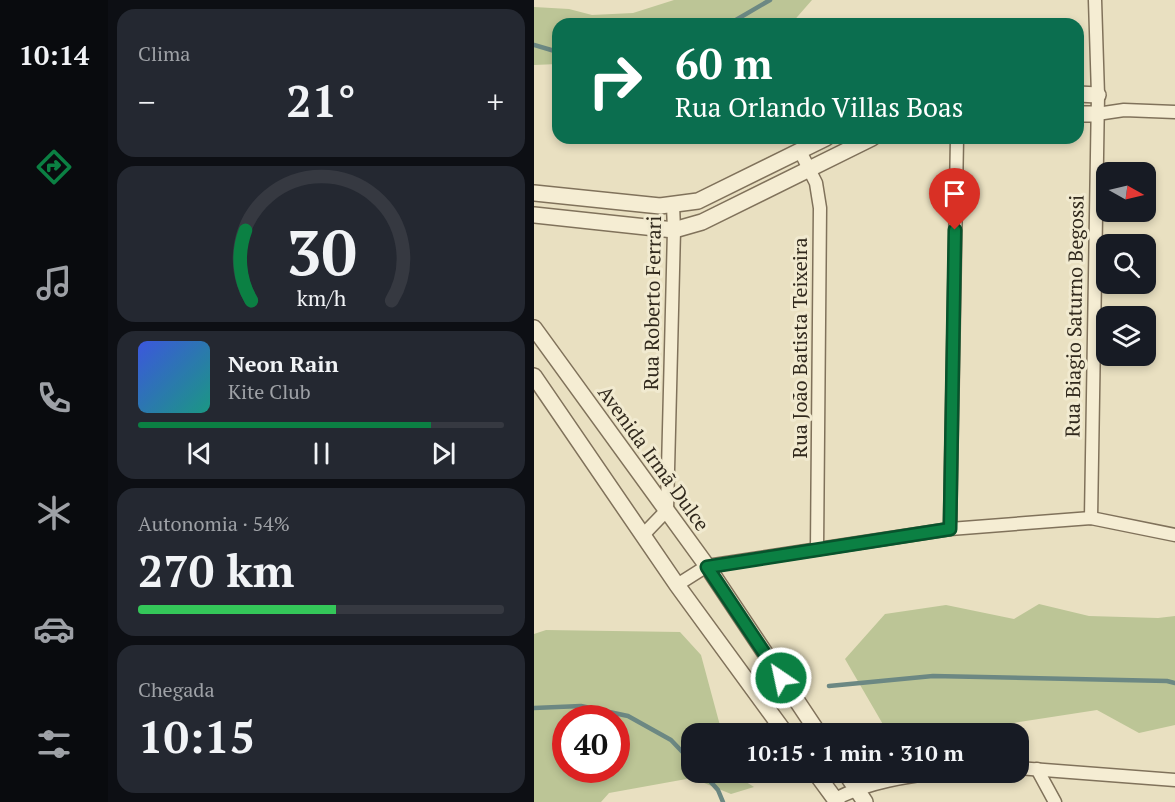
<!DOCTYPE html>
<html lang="pt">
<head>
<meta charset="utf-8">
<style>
	:root { --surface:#171b24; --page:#242831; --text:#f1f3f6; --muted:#9ea1a6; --line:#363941; --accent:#0b8043 }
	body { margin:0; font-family:"PT Serif",serif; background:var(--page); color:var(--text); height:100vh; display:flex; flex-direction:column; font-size:22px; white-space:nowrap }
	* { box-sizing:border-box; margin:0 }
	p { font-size:20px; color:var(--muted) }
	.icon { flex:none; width:33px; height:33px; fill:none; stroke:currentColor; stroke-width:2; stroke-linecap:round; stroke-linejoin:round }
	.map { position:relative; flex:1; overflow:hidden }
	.details { display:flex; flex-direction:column; gap:9px; padding:9px; background:#0d0f14; width:426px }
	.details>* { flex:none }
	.top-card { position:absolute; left:18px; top:18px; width:532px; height:126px; border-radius:18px; box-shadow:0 3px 9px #0003; background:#0b6e4f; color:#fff; overflow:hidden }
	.needle { width:39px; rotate:98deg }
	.fabs { position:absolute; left:562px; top:162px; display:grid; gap:12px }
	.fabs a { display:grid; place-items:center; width:60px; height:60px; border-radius:12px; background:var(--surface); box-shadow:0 3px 9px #0003; font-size:30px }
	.speed { position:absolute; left:18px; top:705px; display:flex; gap:12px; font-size:30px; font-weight:700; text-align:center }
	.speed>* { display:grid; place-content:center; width:78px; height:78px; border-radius:50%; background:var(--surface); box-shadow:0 3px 9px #0003; line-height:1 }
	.speed .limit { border:9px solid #d22; background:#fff; color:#111 }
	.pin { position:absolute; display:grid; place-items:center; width:51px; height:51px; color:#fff; margin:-62px -26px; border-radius:50% 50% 50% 0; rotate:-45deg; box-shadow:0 0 6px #0007 }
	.pin .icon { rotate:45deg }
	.me { position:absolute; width:66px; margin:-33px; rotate:326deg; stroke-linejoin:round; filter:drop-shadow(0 0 4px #0008) }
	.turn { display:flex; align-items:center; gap:21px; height:126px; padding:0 24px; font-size:27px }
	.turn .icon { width:78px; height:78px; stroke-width:2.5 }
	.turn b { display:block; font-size:42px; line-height:51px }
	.big { font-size:45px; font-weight:700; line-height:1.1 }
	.details .tile { flex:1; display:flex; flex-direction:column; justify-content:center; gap:9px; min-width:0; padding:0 21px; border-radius:18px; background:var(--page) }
	.details .dial { align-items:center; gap:0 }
	.dial svg { height:156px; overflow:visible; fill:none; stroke:var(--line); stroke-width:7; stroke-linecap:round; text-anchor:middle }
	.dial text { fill:var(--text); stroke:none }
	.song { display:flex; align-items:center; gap:18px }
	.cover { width:72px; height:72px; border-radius:9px; background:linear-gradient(135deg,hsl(230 70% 55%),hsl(170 70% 35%)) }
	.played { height:6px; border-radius:3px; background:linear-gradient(90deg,var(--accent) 80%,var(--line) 80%) }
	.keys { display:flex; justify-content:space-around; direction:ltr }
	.heat { display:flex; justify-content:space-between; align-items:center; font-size:33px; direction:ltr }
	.charge { height:9px; border-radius:4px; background:linear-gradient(90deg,#34c759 54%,var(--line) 0) }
	.trip { position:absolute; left:147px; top:723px; width:348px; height:60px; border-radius:18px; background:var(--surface); box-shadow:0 3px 9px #0003; font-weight:700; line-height:60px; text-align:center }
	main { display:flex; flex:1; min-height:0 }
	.tabs { display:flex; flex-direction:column; width:108px; justify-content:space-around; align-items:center; background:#090b0e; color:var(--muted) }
	.tabs .icon { width:42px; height:42px }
	.tabs .current { color:var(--accent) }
	.tabs b { font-size:27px; color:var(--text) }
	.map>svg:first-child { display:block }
	.green { fill:#bcc596; fill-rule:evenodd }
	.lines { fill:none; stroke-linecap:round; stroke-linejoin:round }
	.stream { stroke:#6c8883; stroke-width:4.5 }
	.minor-casing { stroke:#80725b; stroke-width:15 }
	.tertiary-casing { stroke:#80725b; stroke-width:18 }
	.minor { stroke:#f5edd3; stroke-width:12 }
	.tertiary { stroke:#f5edd3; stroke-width:15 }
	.route-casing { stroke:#07532c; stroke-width:15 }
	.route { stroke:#0b8043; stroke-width:10 }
	.labels { text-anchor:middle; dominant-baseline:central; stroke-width:6; stroke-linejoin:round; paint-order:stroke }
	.street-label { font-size:20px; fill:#31291d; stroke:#f1ead0 }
</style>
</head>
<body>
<main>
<nav class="tabs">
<b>10:14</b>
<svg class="icon current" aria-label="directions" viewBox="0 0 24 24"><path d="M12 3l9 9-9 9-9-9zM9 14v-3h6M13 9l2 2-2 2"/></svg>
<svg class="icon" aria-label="music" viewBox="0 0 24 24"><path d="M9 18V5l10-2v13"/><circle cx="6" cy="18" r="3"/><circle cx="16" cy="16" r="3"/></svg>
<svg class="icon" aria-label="phone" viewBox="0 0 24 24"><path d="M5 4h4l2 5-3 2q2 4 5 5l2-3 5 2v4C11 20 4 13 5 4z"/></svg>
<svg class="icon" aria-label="climate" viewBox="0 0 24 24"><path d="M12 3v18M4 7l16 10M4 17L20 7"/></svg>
<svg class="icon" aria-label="car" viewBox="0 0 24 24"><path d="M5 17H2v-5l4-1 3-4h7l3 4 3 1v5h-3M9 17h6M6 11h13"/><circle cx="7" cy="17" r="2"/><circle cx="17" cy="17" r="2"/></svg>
<svg class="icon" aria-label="filters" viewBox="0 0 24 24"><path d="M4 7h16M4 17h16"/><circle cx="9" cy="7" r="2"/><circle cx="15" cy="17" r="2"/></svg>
</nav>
<section class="details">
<div class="tile"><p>Clima</p>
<div class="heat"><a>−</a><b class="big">21°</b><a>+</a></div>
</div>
<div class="tile dial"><svg viewBox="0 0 100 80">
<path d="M14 69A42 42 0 1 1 86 69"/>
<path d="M14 69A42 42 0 0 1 11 33" stroke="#0b8043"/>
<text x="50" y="56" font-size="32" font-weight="700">30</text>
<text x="50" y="72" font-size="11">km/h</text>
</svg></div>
<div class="tile">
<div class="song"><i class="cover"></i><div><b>Neon Rain</b><p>Kite Club</p></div></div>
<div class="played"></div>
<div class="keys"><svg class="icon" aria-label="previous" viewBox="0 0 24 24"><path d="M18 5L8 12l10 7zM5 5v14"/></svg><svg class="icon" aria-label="pause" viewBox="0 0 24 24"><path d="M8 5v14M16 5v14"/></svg><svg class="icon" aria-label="next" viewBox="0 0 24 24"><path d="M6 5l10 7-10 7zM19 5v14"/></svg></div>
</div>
<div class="tile"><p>Autonomia · 54%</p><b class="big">270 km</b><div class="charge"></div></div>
<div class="tile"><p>Chegada</p><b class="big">10:15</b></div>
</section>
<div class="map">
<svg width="641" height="802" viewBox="0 0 641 802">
	<rect width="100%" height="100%" fill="#e9e0c1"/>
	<g class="green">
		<path d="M140 0H278L257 24H24V64L0 65V7L35 9 58 15 99 13Z"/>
		<path d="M505 604 555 616 624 618 641 616V725L605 733 563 710 415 733H354L311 659 351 614 412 605 480 619Z"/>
		<path d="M12 630 146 632 167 655 188 733 158 734V772L198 773 220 787 197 794 158 778 75 793 67 802H0V634ZM32 718H82V770H32Z"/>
	</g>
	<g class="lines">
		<g class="stream">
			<path d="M195 24 236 0"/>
			<path d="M0 45 24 52"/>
			<path d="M295 686 399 676 633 681 641 683"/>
			<path d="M0 708 47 706 94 716 137 740 158 762"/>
			<path d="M168 772 184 790 189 802"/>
		</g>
		<defs>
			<g id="minor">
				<path d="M563 114 590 110 641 112"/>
				<path d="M266 151 282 183 286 208 283 549"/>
				<path d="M557 518 564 95 561 0"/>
				<path d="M416 529 423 138"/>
				<path d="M109 535 133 510 140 230 139 205"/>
				<path d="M143 585 173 566 416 529 557 518 641 535"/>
				<path d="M484 768 641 780"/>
				<path d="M503 769 521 802"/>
				<path d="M301 799C335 782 373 776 410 772"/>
			</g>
			<g id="tertiary">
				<path d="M544 94 564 95"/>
				<path d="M544 114H563"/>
				<path d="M0 193 126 206 164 201 292 138"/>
				<path d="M0 215 140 230 168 222 338 138"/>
				<path d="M0 328 173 566 285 734"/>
				<path d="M0 376 143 585 252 734"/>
				<path d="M281 772 303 802"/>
				<path d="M311 772 331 802"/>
			</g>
		</defs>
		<use href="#minor" class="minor-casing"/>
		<use href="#tertiary" class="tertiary-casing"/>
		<use href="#minor" class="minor"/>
		<use href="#tertiary" class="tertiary"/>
	</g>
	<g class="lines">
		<defs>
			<path id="route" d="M247 678 173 567 416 529 421 230"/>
		</defs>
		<use href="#route" class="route-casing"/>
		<use href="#route" class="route"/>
	</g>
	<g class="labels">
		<g class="street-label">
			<text transform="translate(118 303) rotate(-89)">Rua Roberto Ferrari</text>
			<text transform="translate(540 316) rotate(-89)">Rua Biagio Saturno Begossi</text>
			<text transform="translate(265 348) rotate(-90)">Rua João Batista Teixeira</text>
			<text transform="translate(120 458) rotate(54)">Avenida Irmã Dulce</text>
		</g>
	</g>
</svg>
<div class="fabs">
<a><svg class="needle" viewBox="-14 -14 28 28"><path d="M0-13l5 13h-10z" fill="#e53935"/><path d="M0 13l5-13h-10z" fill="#9ea1a6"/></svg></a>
<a><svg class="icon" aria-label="search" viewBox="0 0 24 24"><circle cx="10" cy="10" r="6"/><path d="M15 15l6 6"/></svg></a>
<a><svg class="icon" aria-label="layers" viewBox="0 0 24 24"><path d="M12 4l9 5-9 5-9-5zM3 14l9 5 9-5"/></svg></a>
</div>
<div class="speed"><div class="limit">40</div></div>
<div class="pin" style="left:421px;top:230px;background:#d93025"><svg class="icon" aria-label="arrive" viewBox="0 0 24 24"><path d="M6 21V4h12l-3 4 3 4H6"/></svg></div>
<svg class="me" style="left:247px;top:678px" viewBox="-20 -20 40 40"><circle r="17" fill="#0b8043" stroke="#fff" stroke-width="3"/><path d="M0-11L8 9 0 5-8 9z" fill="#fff"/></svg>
<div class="trip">10:15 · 1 min · 310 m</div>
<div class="top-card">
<div class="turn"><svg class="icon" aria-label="right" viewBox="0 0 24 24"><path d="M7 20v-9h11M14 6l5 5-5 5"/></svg><div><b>60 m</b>Rua Orlando Villas Boas</div></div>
</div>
</div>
</main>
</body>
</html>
